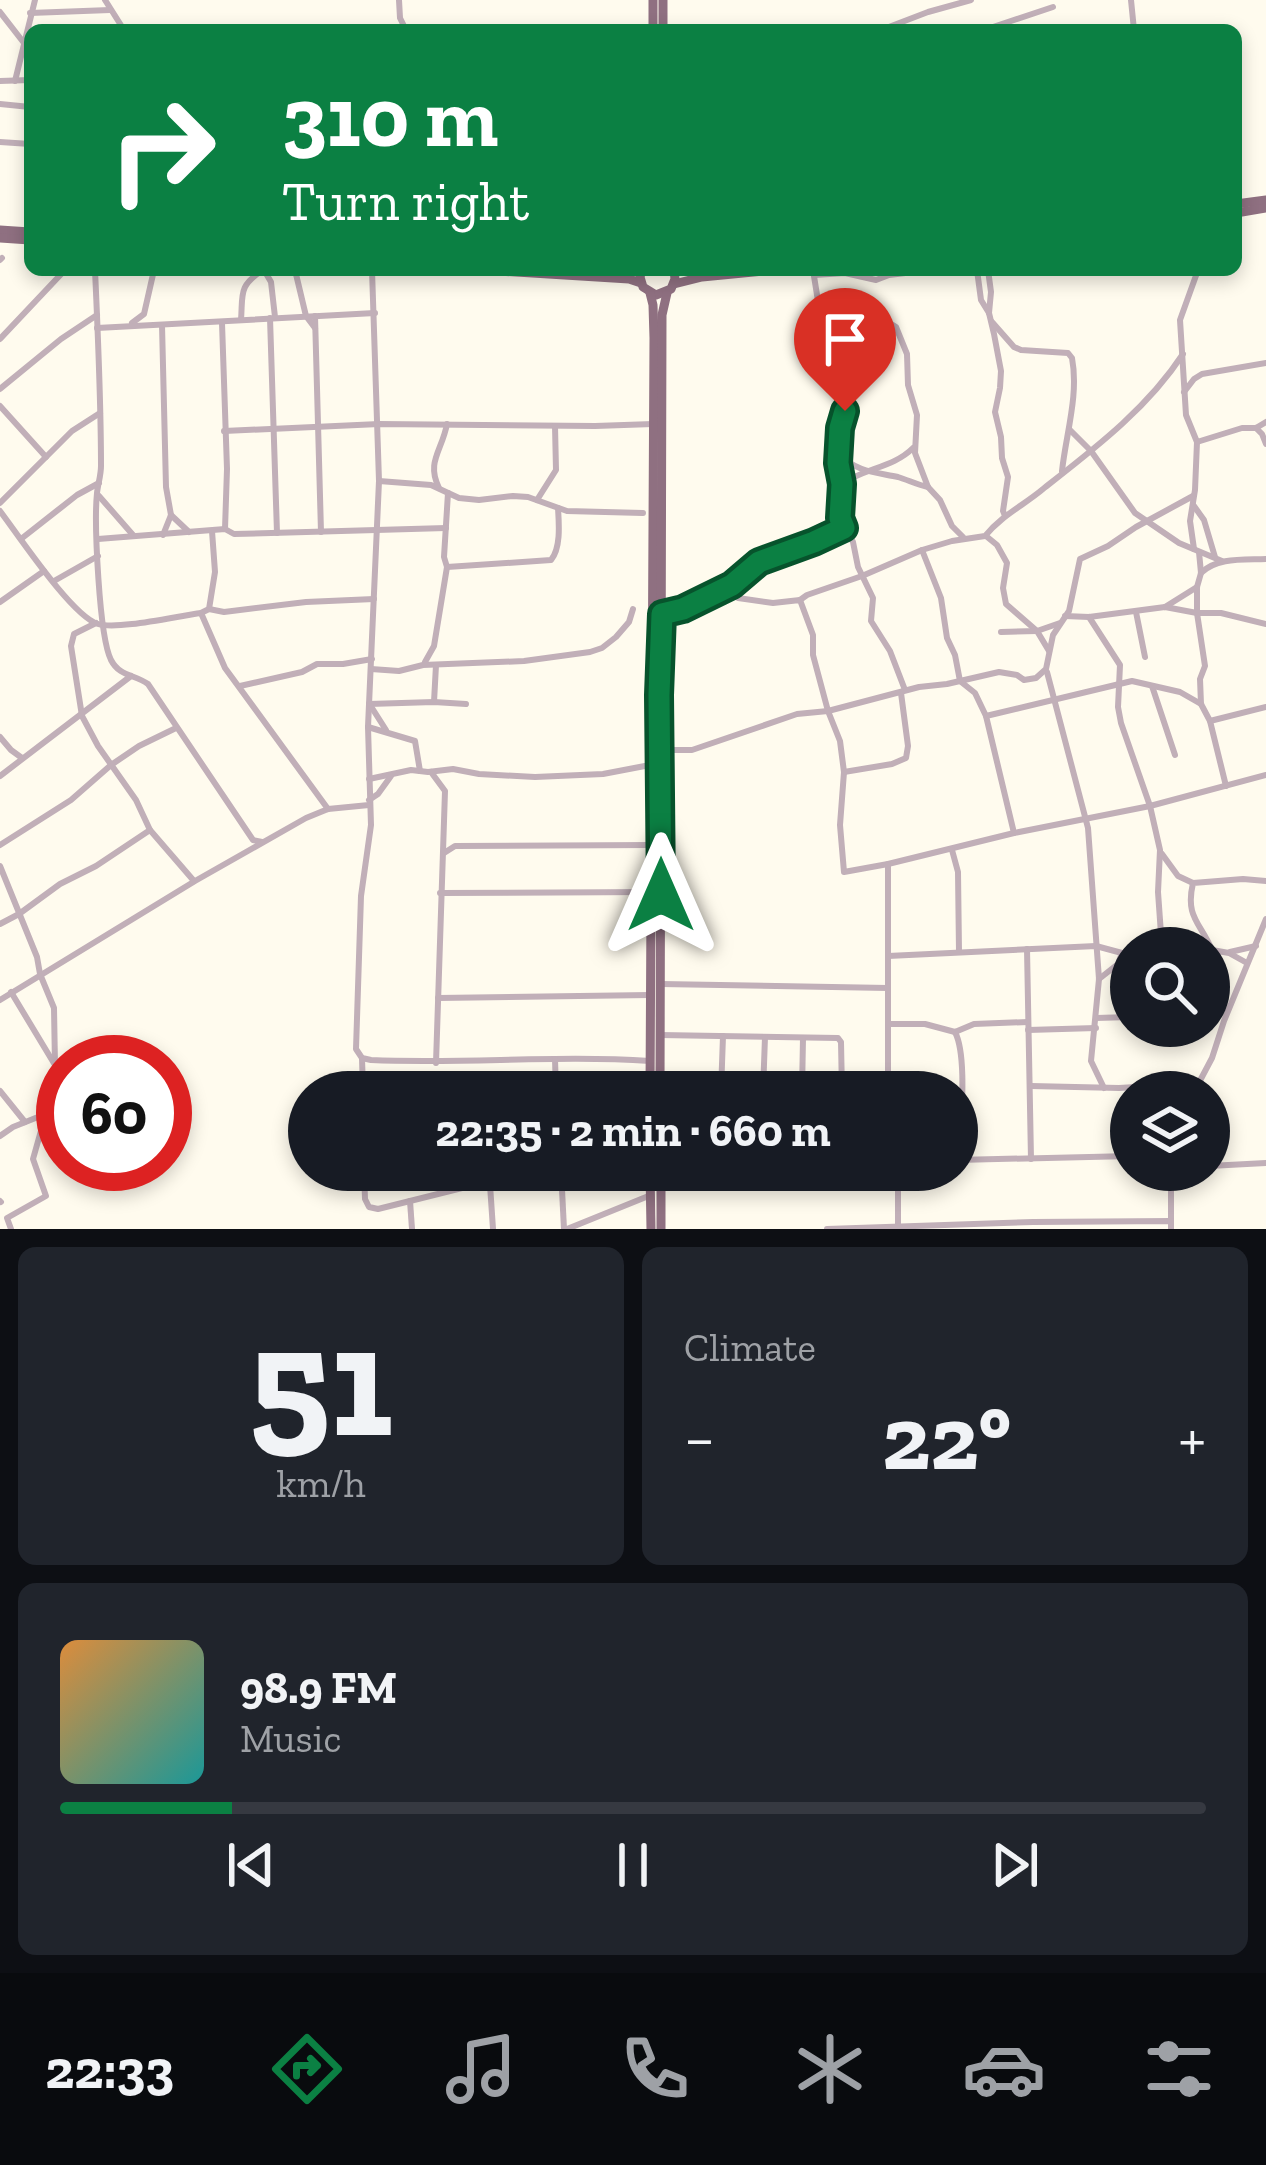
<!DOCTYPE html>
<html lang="en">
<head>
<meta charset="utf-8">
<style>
	:root { --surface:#171b24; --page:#20242c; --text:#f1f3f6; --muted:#9ea1a6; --line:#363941; --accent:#0b8043 }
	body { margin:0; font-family:"Zilla Slab",serif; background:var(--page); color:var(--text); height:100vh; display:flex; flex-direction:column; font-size:45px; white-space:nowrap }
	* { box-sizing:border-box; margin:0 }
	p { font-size:39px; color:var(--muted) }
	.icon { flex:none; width:66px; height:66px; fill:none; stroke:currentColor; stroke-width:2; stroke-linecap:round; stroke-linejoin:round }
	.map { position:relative; height:1229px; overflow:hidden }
	.sheet { display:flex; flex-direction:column; gap:18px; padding:18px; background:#0d0f14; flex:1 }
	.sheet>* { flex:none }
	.banner { position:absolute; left:24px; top:24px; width:1218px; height:252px; border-radius:18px; box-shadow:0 6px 18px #0003; background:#0b8043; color:#fff; overflow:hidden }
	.tools { position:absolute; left:1110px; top:927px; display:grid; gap:24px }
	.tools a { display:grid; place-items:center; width:120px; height:120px; border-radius:50%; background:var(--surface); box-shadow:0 6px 18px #0003; font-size:60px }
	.speed { position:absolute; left:36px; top:1035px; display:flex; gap:24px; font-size:60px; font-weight:700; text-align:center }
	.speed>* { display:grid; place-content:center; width:156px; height:156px; border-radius:50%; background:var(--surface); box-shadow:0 6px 18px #0003; line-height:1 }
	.speed .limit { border:18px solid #d22; background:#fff; color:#111 }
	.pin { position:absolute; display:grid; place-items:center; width:102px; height:102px; color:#fff; margin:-123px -51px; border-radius:50% 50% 50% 0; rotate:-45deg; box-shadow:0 0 12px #0007 }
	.pin .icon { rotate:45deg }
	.me { position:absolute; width:132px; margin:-66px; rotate:0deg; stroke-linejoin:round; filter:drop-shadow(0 0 9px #0008) }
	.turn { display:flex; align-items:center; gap:42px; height:252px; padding:0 60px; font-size:54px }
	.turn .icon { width:156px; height:156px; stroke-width:2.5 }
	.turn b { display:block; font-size:84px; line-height:102px }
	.big { font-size:90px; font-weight:700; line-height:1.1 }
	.sheet .card { flex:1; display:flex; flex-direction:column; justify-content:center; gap:18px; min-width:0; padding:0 42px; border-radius:18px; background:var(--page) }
	.sheet .dial { align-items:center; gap:0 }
	.dial b { font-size:156px; line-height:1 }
	.song { display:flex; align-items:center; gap:36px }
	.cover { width:144px; height:144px; border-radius:18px; background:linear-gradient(135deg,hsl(30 70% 55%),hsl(180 70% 35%)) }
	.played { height:12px; border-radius:6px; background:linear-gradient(90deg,var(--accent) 15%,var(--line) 15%) }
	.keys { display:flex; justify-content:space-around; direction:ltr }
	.heat { display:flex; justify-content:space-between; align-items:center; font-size:66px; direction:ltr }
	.sheet .tiles { flex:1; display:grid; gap:18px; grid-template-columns:1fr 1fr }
	.card:last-child { grid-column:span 2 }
	.trip { position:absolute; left:288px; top:1071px; width:690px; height:120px; border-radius:60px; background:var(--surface); box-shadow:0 6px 18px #0003; font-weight:700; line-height:120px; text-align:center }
	.tabs { display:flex; height:192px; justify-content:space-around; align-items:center; background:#090b0e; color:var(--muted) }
	.tabs .icon { width:84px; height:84px }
	.tabs .active { color:var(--accent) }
	.tabs b { font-size:54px; color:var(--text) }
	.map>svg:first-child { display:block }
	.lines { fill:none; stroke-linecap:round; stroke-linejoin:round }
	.minor { stroke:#c1afb8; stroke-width:6 }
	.major { stroke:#8f7081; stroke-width:9 }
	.route-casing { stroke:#07532c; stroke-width:30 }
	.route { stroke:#0b8043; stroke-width:21 }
</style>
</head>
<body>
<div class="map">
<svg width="1266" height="1229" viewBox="0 0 1266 1229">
	<rect width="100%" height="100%" fill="#fffbee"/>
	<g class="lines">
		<g class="minor">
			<path d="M105 0 124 30"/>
			<path d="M399 0 400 18 406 30"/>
			<path d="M1131 0 1134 30"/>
			<path d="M0 12 24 43"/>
			<path d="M30 13 110 10"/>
			<path d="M881 30 928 12 971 0"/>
			<path d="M984 30 1053 7"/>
			<path d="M0 81 30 80"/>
			<path d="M15 81 35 0"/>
			<path d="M0 104 30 107"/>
			<path d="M0 142 30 144"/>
			<path d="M0 260 2 258"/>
			<path d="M95 270C98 335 101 400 101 466 101 475 98 484 97 493 94 522 99 636 111 660 120 677 134 674 148 684L253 840 262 842"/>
			<path d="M264 270 271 282 275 317"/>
			<path d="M295 270 306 316 315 328"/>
			<path d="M372 270 379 481 368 727 371 825 361 896 356 1049 362 1058 371 1060C464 1064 557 1055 650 1061"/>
			<path d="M813 270 823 332 845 411 839 454 842 484 840 518 853 542 858 567 873 598 871 621 890 651 905 690"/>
			<path d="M977 270 981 300 989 313 994 334 1001 371 1000 388 995 412 1001 437 1002 458 1008 477 1003 511 1005 516"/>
			<path d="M988 270 991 292 989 313"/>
			<path d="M814 275 845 273 876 280 889 275 930 270"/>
			<path d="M820 303 837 302 880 317 896 327 907 354 908 385 917 415 915 453 928 487 940 500 952 526 963 537"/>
			<path d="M315 316 321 532"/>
			<path d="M270 318 277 533"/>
			<path d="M241 320C243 294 238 286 263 270"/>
			<path d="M992 322 1014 347 1021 350 1068 353 1072 358C1079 395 1066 434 1062 471"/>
			<path d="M132 323 144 314 154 270"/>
			<path d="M222 323 227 469 225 529"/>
			<path d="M162 325 166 487 171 515 163 535"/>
			<path d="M97 328 375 313"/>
			<path d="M0 339 65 270"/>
			<path d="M0 389 61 339 97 315"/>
			<path d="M1184 392 1194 379 1202 374 1266 363"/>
			<path d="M0 406 46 457"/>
			<path d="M1256 428 1262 434 1266 444"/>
			<path d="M1070 430 1091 451 1135 513 1179 543 1222 561"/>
			<path d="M224 431 379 424 595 426 653 424"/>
			<path d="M1197 442 1242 428H1256L1266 422"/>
			<path d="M839 454C857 472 874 472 898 477 908 480 918 485 928 487"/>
			<path d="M379 481 431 485 459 498 479 500 513 496 528 497 567 511 643 513"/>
			<path d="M842 484C864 468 893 468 913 448"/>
			<path d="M439 488C426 462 442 451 447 424"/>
			<path d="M448 493 444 557 447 567 551 560C561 548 559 524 558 508"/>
			<path d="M99 496 133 535"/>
			<path d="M537 500 556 470 555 426"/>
			<path d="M0 503 72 431 100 413"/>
			<path d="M1194 506 1204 520 1215 557"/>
			<path d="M0 511C19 536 72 616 98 624 118 630 177 616 201 613L209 609 215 572 212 531"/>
			<path d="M171 515 189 532"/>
			<path d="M986 536 997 545 1007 563 1003 588 1006 604 1037 631 1049 651"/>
			<path d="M21 539 77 495 99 483"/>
			<path d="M98 539 225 529 234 534 446 528"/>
			<path d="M1194 549 1190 521 1195 490 1197 442 1186 415 1180 320 1198 270"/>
			<path d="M922 550 941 598 947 638 955 655 960 681 975 693 986 716 1014 833"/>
			<path d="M1199 552 1201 573 1197 587V613L1205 666 1200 679 1201 704 1210 721 1226 786"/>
			<path d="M744 572 738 598 773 603 800 600 813 635V655L828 711 840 741 844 772 840 825 844 872 888 864 1014 833 1150 806 1266 775"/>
			<path d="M1201 573C1217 557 1244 560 1266 559"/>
			<path d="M54 581 98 556"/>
			<path d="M800 600 807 595 862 576 922 550 952 541 985 536C1001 516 1024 505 1043 489 1094 449 1147 409 1183 354"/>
			<path d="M0 602 44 571"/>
			<path d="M1165 607 1197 587"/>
			<path d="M209 609 224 612 306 602 374 599"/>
			<path d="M1136 612 1145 657"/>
			<path d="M201 613 225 668 328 809"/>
			<path d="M662 614 684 609 732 585 759 562 814 542 844 528"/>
			<path d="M1065 616 1089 617 1165 607 1197 613H1221L1266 624"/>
			<path d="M1089 617 1120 665 1118 707 1121 723 1150 806 1160 850 1158 892 1162 948"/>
			<path d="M96 623 74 634 71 646 82 716 98 746 136 800 150 830 194 881"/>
			<path d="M1001 632 1037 631 1060 623"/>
			<path d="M425 662 434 646 447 567"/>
			<path d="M371 669 399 671 423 665 524 661 590 652 602 648 616 637 629 622 633 609"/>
			<path d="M1047 672 1088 828 1099 979 1091 1061 1104 1088"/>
			<path d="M240 686 302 672 317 664H343L372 659"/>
			<path d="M1152 686 1175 755"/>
			<path d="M434 702 436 665"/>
			<path d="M369 704 434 702 466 704"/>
			<path d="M372 708 386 730"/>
			<path d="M986 716 1132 681 1180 692 1201 704"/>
			<path d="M1210 721 1266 707"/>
			<path d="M368 727 415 741 420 771"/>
			<path d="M0 737 11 750 22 758"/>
			<path d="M661 750H692L797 714 828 711 919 687 947 684 999 672 1017 675 1024 680 1036 678 1046 669 1053 635 1069 611 1080 559 1108 546 1136 527 1193 496"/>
			<path d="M431 772 445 791 436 1063"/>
			<path d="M844 772 892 764 906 758 908 746 901 693"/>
			<path d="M0 776 131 676"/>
			<path d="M369 779 411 770 428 772 453 769 479 774 535 777 603 774 650 765"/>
			<path d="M369 800 378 794 391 776"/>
			<path d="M0 845 71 800 111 765 139 746 176 728"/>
			<path d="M952 850 958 872 959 952"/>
			<path d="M444 853 455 846 651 845"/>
			<path d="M1162 854 1178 876 1193 883"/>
			<path d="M0 866 37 957 40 974 54 1008 55 1065"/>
			<path d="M440 893 652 892"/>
			<path d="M0 924 19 914 60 884 96 866 150 830"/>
			<path d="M1027 949 1031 1159"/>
			<path d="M1212 950C1200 922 1185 917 1193 883L1243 879 1266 881"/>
			<path d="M1212 950 1229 953 1247 963"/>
			<path d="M1230 952 1256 946"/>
			<path d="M888 956 1096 946 1122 953H1131"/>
			<path d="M1099 979 1118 964 1122 953"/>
			<path d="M661 984 888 988"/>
			<path d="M11 992 55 1065 63 1088"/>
			<path d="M438 998 650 995"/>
			<path d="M0 1000 195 881 306 818 328 809 369 805"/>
			<path d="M1096 1018 1131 1017"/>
			<path d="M888 1024H925L955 1032 974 1024 1028 1022"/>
			<path d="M1028 1030 1096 1028"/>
			<path d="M955 1032C968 1057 960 1127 960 1159"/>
			<path d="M660 1035 838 1038 841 1042 842 1092"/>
			<path d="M362 1058 363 1092"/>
			<path d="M555 1059 556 1092"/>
			<path d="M1031 1086 1119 1088 1153 1086 1195 1091"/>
			<path d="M0 1091 25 1122"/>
			<path d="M721 1092 723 1036"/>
			<path d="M763 1092 765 1037"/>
			<path d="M802 1092 803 1038"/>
			<path d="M888 1092V864"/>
			<path d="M1194 1092 1212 1058 1224 1021 1266 919"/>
			<path d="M0 1136 13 1127 63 1107"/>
			<path d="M957 1160 1131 1156"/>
			<path d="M90 1164 95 1176"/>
			<path d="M1209 1166 1266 1163"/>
			<path d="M364 1170 365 1199 369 1207 378 1209 490 1181"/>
			<path d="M489 1170 493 1229"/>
			<path d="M561 1170 564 1229"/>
			<path d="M898 1170V1228"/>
			<path d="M663 1175 761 1170"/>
			<path d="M0 1201 1 1202"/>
			<path d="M410 1201 412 1229"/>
			<path d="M1171 1221V1170"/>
			<path d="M11 1229 7 1218 46 1196 33 1159 46 1113"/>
			<path d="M567 1229 651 1195"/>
			<path d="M827 1229 1033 1222 1171 1221V1229"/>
		</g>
		<g class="major">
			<path d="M653 30V0"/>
			<path d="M663 30V0"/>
			<path d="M1236 204 1266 200"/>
			<path d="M1236 213 1266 208"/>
			<path d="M0 230 30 232"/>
			<path d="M0 238 30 240"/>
			<path d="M482 270 629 279 641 283"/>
			<path d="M642 270 640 277 643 287 656 295 671 289 675 279 674 270"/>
			<path d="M674 284 702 277 774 270"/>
			<path d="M650 293 653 305 654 338 650 1092"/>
			<path d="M660 1092 662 315 667 293"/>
			<path d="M650 1170 651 1229"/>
			<path d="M661 1170V1229"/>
		</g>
	</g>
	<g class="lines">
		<defs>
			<path id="route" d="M661 895 659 695 662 614 683 609 732 585 759 562 814 542 844 528 840 518 842 484 838 463 840 428 845 411"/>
		</defs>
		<use href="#route" class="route-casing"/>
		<use href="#route" class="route"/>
	</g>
</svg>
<div class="tools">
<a><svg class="icon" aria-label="search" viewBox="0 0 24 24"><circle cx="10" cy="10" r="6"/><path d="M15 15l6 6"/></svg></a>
<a><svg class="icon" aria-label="layers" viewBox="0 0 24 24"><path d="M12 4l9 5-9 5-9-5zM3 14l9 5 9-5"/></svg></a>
</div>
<div class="speed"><div class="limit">60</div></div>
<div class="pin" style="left:845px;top:411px;background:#d93025"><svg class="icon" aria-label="arrive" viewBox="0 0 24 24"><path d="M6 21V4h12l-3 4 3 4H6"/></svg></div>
<svg class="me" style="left:661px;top:895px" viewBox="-20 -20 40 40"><path d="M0-17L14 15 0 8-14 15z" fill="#0b8043" stroke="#fff" stroke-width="4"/></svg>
<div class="trip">22:35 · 2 min · 660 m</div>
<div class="banner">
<div class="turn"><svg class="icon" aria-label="right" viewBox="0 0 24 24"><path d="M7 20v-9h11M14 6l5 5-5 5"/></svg><div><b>310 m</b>Turn right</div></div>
</div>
</div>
<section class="sheet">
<div class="tiles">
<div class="card dial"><b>51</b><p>km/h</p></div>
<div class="card"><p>Climate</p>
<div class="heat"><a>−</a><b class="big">22°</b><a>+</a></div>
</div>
<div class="card">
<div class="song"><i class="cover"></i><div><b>98.9 FM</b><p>Music</p></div></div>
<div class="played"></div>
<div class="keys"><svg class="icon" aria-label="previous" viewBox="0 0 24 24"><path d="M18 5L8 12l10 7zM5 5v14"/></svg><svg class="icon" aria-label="pause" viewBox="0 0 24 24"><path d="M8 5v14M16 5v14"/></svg><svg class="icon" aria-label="next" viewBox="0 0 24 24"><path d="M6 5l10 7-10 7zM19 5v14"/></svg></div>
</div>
</div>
</section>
<nav class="tabs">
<b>22:33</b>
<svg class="icon active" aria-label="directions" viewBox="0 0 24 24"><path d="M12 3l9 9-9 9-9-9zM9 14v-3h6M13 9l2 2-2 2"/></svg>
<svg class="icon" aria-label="music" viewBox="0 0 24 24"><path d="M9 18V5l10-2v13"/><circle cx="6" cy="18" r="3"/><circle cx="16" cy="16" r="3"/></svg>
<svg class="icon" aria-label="phone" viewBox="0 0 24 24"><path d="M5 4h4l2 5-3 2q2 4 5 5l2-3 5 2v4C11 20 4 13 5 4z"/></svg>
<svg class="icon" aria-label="climate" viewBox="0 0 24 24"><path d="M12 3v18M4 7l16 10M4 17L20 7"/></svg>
<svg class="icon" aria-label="car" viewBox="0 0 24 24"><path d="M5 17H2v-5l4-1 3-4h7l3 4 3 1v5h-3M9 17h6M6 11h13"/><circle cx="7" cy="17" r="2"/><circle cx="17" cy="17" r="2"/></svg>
<svg class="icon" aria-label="filters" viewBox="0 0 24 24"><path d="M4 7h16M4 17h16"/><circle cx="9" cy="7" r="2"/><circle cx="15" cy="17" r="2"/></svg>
</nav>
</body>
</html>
